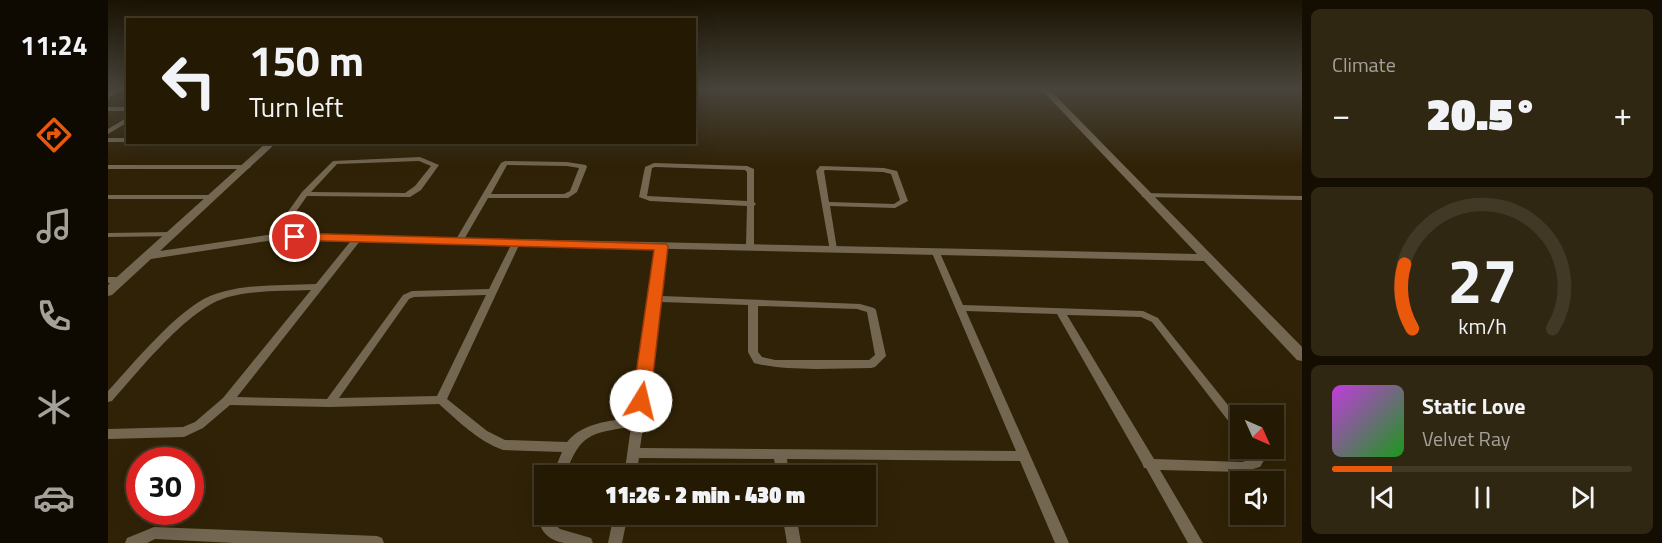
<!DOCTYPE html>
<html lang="en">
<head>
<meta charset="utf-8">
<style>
	:root { --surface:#241a04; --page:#302713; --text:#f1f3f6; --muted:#a3a19a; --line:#413826; --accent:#ea580c }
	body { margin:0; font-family:"Titillium Web",sans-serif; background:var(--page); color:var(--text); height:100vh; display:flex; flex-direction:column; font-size:22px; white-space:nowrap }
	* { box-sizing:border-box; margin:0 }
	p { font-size:20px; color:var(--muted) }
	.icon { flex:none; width:33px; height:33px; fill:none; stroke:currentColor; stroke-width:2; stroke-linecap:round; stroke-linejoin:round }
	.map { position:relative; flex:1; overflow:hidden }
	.panel { display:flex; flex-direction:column; gap:9px; padding:9px; background:#140e02; width:360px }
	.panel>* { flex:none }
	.banner { position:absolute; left:18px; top:18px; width:570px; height:126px; border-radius:0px; box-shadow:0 6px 24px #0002,0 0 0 2px var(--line); background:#241a04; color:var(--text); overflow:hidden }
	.needle { width:39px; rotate:135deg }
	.buttons { position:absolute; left:1122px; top:405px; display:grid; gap:12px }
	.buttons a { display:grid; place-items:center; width:54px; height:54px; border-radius:0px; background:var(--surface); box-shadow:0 6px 24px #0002,0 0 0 2px var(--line); font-size:30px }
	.speed { position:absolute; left:18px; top:447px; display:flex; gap:12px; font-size:30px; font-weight:700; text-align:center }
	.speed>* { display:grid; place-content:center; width:78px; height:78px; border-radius:50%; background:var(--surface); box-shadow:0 6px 24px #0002,0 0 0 2px var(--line); line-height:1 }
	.speed .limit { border:9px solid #d22; background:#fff; color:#111 }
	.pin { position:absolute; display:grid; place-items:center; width:51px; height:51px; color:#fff; margin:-26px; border:3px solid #fff; border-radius:50%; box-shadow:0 2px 6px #0007 }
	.me { position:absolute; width:66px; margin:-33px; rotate:9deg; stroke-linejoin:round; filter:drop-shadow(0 0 4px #0008) }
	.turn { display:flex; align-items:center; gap:21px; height:126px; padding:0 24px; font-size:27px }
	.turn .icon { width:78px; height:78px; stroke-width:2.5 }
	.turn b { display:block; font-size:42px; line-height:51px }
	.big { font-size:45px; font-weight:800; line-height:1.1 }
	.panel .card { flex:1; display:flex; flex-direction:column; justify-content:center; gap:9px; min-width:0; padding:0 21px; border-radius:9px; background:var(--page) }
	.panel .dial { align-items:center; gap:0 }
	.dial svg { height:156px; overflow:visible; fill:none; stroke:var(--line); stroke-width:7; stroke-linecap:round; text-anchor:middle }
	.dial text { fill:var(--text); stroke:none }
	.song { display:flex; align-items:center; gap:18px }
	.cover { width:72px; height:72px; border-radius:9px; background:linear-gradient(135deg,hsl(290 70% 55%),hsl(120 70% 35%)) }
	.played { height:6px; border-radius:3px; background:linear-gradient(90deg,var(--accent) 20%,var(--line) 20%) }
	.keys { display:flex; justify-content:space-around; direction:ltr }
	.heat { display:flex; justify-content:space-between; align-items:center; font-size:33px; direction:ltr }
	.trip { position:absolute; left:426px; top:465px; width:342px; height:60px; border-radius:0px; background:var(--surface); box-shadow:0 6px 24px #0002,0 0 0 2px var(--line); font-weight:800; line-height:60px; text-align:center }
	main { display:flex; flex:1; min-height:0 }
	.menu { display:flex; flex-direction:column; width:108px; justify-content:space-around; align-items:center; background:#0e0a02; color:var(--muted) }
	.menu .icon { width:42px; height:42px }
	.menu .on { color:var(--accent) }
	.menu b { font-size:27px; color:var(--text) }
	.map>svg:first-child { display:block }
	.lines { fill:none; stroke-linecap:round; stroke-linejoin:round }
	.minor { fill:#736752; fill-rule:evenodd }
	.tertiary { fill:#736752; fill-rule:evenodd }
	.route { fill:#ea580c; stroke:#983908; stroke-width:1.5 }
</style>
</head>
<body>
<main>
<nav class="menu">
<b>11:24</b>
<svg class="icon on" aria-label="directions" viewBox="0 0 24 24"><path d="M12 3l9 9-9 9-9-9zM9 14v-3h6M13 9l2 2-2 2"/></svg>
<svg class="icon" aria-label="music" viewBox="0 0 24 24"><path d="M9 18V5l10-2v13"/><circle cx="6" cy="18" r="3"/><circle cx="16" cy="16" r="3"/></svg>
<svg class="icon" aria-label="phone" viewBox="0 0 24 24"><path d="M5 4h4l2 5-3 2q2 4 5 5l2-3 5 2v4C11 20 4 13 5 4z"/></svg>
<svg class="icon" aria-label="climate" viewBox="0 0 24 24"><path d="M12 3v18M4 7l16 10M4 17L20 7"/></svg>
<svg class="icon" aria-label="car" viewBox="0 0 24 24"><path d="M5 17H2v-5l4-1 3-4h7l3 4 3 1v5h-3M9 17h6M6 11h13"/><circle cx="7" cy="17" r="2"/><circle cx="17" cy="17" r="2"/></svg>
</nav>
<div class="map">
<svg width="1194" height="543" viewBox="0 0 1194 543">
	<rect width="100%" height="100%" fill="#302206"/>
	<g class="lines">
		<g class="minor">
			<path d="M8 89H15L0 98V94Z"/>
			<path d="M20 117V122L0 134V129Z"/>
			<rect x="0" y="138" width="20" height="4"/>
			<path d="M312 157 331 165 313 190 302 197 199 196 169 239H163L162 237 194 192 225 161ZM311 161 323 166 307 186 297 193 203 192 229 164Z"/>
			<path d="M397 161 459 162 478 165 479 167 469 192 460 198H380L354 243H348L347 241 393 163ZM399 165 459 166 471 168 462 191 456 194H383Z"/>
			<path d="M546 163 639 166 646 169V202L648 204 646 206V246L645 248 642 249 638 246 639 206 542 201 531 197 537 167ZM547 167 637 170 639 172V201L539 196 544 168Z"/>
			<path d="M0 165H139L143 167 139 169H0Z"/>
			<path d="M712 166 776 168 789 171 800 201 787 208 722 206 729 249 728 251H722L708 171ZM717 170 775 172 783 174 792 200 786 204 721 202 716 171Z"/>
			<path d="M1034 193 1194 196V200L1037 197H1034Z"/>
			<path d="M0 195H105L109 197 105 199H0Z"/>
			<path d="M65 232 69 234 68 236 0 237V233Z"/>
			<path d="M249 236 253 239 252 241 129 397 219 399 295 295 304 291 381 289 404 243 408 240 412 243 339 399 379 431 397 440 459 442C476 422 501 421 525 418L544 299 550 246 554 243 558 246 554 296 752 304 766 308 768 310 778 356 767 367 763 368C727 368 680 372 646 363L640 352V305L553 302 532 448 908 451 824 253 828 250 832 253 855 305 1035 311 1050 318 1132 420V433L1128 431 1044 322 1033 317 959 315 1046 459 1134 462 1144 459 1146 456 1142 448H1154L1158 457 1152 467 1134 472 1052 470 1095 543H1080L1038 468H1036L1034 463 949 314 858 311 961 543H947L912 461 679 459 681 476H669L666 459 531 458 528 476H516L523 427C482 433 472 434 457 476H444L454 452 395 450C370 441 350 421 331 404L222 407 122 405 95 428 76 437 0 439V429L75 427 87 422 115 398 203 290C175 291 147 290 120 297 80 308 32 370 4 401L0 402V391C25 364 69 310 102 296 135 283 173 286 208 284L246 237ZM378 295 329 396 231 398 301 299 306 297ZM650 306 749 309 759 312 767 355 761 360H667L654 357 650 352Z"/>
			<path d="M0 277H15L20 280 15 283H0Z"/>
			<path d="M436 509V514H446L445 523 452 529 483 538 485 543C476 543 465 543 456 543 439 540 426 527 434 510Z"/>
			<path d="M506 514H520L514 543H500Z"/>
			<path d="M674 514H688L693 543H679Z"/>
			<path d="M46 527 269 536 274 538 276 543H126L47 539 39 543H17L19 538Z"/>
		</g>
		<g class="tertiary">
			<path d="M933 89H941L1194 347V361L1189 360 1096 261 166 240 43 259 4 295 0 296V285L159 142H169L52 251 166 234 1089 254Z"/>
			<rect x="0" y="107" width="20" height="4"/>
		</g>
	</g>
	<linearGradient id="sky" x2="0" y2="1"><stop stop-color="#1a1303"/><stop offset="0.54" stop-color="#48443b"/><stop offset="1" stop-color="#48443b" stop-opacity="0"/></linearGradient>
	<rect width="1194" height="165" fill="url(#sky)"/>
	<path class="route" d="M187 233 558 244 560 246 542 401 539 406H527L524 401 546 250 182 240V235Z"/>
</svg>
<div class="buttons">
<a><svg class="needle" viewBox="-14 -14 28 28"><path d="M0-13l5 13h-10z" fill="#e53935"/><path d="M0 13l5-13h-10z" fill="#a3a19a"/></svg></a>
<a><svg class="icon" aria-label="sound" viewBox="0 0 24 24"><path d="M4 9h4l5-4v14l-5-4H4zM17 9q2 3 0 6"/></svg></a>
</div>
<div class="speed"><div class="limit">30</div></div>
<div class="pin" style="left:187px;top:237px;background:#d93025"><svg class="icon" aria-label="arrive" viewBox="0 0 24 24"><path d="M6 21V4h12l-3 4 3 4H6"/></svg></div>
<svg class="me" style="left:533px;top:401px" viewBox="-20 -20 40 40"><circle r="19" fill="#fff"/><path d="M0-13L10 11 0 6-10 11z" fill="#ea580c"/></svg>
<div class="trip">11:26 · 2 min · 430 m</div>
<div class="banner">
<div class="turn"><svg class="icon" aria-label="left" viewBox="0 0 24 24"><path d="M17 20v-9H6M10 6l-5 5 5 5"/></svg><div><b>150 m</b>Turn left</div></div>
</div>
</div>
<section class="panel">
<div class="card"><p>Climate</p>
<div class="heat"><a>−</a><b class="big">20.5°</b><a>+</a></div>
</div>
<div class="card dial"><svg viewBox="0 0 100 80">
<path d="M14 69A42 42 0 1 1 86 69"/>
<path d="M14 69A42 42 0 0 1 10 36" stroke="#ea580c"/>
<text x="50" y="56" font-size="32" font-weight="700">27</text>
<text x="50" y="72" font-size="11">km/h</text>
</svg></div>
<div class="card">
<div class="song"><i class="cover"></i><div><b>Static Love</b><p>Velvet Ray</p></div></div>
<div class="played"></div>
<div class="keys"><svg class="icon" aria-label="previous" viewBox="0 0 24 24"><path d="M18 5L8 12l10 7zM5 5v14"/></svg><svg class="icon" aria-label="pause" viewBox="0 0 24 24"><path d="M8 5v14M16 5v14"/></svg><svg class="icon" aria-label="next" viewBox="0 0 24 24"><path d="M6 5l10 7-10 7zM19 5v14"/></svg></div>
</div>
</section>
</main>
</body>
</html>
